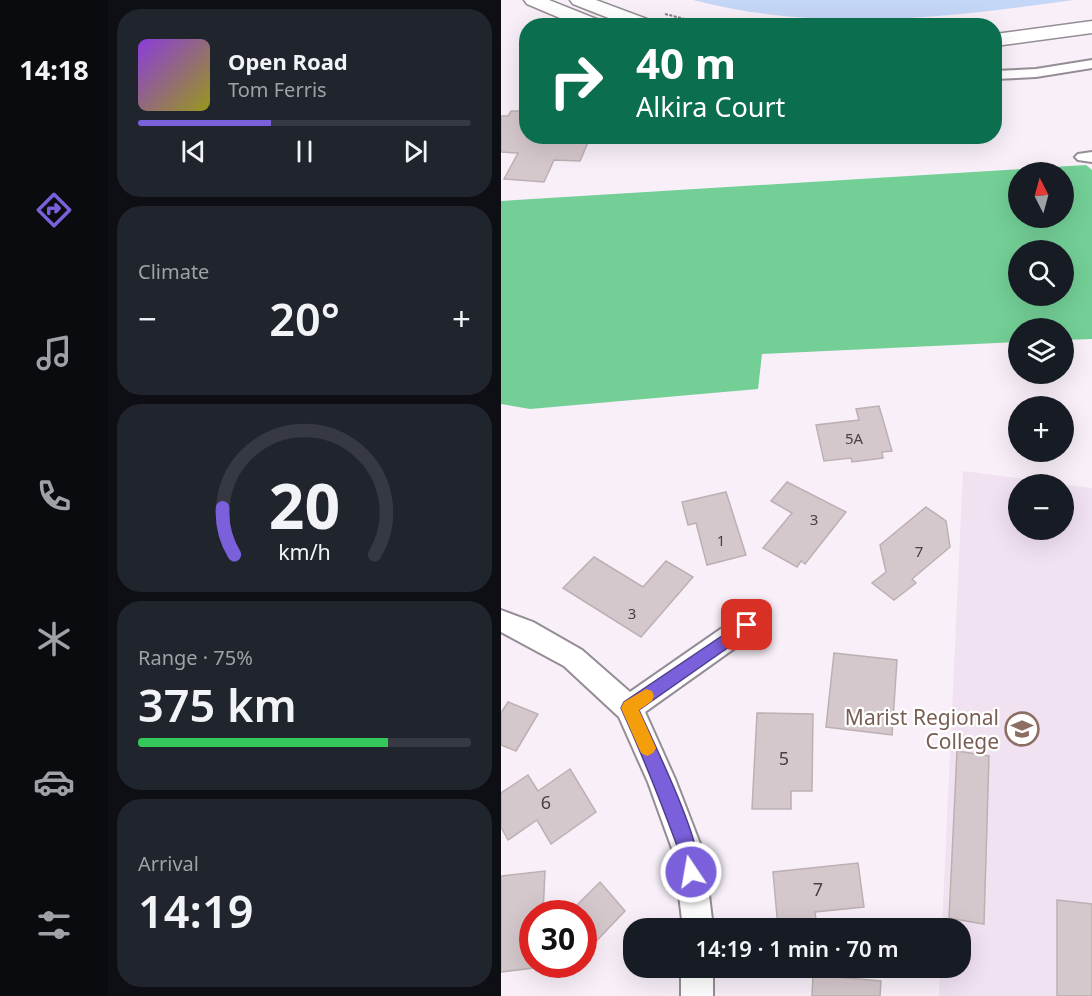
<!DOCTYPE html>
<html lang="en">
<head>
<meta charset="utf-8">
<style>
	:root { --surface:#171b24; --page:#20242c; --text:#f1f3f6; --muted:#9ea1a6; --line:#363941; --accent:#7a60db }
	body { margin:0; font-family:"Noto Sans",sans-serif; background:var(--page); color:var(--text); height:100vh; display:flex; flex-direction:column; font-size:22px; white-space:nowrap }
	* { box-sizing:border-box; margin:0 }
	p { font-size:20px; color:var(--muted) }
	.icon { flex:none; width:33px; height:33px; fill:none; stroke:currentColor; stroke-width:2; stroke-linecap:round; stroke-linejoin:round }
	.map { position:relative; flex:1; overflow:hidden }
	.sheet { display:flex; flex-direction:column; gap:9px; padding:9px; background:#0d0f14; width:393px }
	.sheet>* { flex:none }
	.hud { position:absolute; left:18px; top:18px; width:483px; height:126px; border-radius:24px; box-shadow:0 6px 24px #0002; background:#0b6e4f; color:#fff; overflow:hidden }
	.needle { width:39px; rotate:354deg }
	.buttons { position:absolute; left:507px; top:162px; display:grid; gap:12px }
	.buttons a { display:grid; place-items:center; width:66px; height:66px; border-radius:50%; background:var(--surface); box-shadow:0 6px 24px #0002; font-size:30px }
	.speed { position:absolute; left:18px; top:900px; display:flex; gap:12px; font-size:30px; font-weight:700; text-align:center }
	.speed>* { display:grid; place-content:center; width:78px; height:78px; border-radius:50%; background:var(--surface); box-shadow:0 6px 24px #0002; line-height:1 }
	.speed .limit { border:9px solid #d22; background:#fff; color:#111 }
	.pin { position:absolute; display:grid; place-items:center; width:51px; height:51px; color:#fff; margin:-26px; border-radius:12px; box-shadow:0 3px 9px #0006 }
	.me { position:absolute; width:66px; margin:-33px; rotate:348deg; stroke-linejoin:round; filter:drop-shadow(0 0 4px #0008) }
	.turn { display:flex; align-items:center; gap:21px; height:126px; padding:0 18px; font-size:27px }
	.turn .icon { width:78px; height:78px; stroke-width:2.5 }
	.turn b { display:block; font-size:42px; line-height:51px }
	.big { font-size:45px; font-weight:600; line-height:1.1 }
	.sheet .card { flex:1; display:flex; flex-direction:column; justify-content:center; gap:9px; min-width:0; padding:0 21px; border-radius:24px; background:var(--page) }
	.sheet .dial { align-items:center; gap:0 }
	.dial svg { height:156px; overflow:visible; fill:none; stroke:var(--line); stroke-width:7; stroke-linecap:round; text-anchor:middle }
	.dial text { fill:var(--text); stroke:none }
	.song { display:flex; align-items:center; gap:18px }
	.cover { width:72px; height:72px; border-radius:9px; background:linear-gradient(135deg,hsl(270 70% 55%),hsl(60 70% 35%)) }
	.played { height:6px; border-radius:3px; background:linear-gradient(90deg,var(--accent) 40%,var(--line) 40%) }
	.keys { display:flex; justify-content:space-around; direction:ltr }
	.heat { display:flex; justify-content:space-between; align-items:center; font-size:33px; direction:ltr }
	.charge { height:9px; border-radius:4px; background:linear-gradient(90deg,#34c759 75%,var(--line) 0) }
	.trip { position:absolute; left:122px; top:918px; width:348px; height:60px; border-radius:24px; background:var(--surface); box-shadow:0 6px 24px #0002; font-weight:600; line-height:60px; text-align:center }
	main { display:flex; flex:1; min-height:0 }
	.tabs { display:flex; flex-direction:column; width:108px; justify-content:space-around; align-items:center; background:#090b0e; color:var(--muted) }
	.tabs .icon { width:42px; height:42px }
	.tabs .on { color:var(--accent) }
	.tabs b { font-size:27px; color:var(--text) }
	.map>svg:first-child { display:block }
	.built { fill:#f1e2f1; fill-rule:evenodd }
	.forest { fill:#73cf96; fill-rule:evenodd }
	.water { fill:#c5d7f7 }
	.building { fill:#d5c8cc; stroke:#bcb0b3; stroke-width:1.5 }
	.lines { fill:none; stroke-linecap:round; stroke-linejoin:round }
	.minor-casing { stroke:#958d95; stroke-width:4 }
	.trunk-casing { stroke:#958d95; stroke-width:3 }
	.path { stroke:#837d83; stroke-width:2; stroke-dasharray:3 1.5; stroke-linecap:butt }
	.minor { fill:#fff; fill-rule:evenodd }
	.trunk { fill:#fff; fill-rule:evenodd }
	.route { fill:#7a60db; stroke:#4f3e8e; stroke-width:1.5 }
	.slow { fill:#f59e0b }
	.labels { text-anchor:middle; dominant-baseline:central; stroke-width:4.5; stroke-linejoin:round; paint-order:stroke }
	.number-label { font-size:15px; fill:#464144 }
	.near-number-label { font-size:18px; fill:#464144 }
	.near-education-label { font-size:21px; fill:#785e54; stroke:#fff; text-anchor:end }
</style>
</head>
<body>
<main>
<nav class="tabs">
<b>14:18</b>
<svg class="icon on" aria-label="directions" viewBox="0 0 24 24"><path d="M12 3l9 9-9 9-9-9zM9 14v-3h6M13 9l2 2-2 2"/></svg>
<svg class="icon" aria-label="music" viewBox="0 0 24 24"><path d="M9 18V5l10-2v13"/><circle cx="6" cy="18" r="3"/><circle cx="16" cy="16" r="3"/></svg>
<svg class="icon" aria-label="phone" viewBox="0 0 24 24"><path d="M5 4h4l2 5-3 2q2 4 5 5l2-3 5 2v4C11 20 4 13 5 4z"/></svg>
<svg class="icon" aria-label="climate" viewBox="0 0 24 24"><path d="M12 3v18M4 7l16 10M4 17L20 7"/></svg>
<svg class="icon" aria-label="car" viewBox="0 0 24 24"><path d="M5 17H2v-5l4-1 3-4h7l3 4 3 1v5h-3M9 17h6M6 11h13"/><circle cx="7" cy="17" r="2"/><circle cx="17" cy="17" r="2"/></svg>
<svg class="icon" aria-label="filters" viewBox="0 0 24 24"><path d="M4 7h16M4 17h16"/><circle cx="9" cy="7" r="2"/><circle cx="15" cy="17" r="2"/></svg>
</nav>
<section class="sheet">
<div class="card">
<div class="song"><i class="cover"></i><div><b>Open Road</b><p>Tom Ferris</p></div></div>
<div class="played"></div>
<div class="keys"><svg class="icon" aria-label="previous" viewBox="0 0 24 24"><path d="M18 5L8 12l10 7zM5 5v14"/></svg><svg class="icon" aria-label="pause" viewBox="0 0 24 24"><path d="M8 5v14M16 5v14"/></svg><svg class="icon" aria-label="next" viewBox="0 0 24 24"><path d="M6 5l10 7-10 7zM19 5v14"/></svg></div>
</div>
<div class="card"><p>Climate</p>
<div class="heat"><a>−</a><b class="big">20°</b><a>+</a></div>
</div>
<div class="card dial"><svg viewBox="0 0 100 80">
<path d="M14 69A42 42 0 1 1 86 69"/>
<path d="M14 69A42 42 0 0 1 8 45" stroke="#7a60db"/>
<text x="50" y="56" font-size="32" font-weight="700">20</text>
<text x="50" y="72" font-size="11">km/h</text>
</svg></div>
<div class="card"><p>Range · 75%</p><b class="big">375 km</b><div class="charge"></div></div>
<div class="card"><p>Arrival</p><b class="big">14:19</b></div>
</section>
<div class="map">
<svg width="591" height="996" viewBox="0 0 591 996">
	<rect width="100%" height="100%" fill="#f8eff8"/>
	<path class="built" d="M462 471 591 488V996H438L439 968H459V928H441ZM518 484H562V530H518Z"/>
	<path class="forest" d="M585 165 591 170V339L563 340 562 328H518L517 342 261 354 257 389 29 409 0 404V201ZM518 172H562V218H518ZM518 250H562V296H518Z"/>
	<path class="water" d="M192 0H572C446 18 317 33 192 0Z"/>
	<g class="building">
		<path d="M10 111H26V138L88 140 79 161 53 160 43 182 3 179 17 153 0 152V116H7Z"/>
		<path d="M378 406 391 451 381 452 382 458 351 462 350 458 323 461 315 425 358 420 355 409Z"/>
		<path d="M286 482 345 512 304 564 300 561 296 567 262 548 291 513 270 501Z"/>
		<path d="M225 492 245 555 206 565 195 523 187 525 181 502Z"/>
		<path d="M425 507 445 521 449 547 411 579 415 583 393 600 371 583 385 572 379 545Z"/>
		<path d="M93 557 142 587 165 561 192 577 140 637 62 588Z"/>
		<path d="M333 653 396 660 391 735 325 727Z"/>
		<path d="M7 702 37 714 15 751 0 745V713Z"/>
		<path d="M256 713 312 714 311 791H290V809H251Z"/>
		<path d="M456 751 488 756 483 924 448 918Z"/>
		<path d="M69 769 95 812 50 844 36 820 7 840 0 827V793L27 775 37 791Z"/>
		<path d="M357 863 363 907 314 912 316 928H277L272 872Z"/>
		<path d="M44 871 42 914H32V968L0 972V876Z"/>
		<path d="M99 882 124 911 82 955V914H67Z"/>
		<path d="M556 900 591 904V996H556Z"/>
		<path d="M312 975 380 981 379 996H311Z"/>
	</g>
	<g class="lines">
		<defs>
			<g id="minor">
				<path d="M591 60V68L535 77 494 79V71L535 69Z"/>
				<path d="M591 152V162L577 160 574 157 577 154Z"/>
				<path d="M0 610 32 622 81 650 129 692 237 617 246 614 255 617 259 625 255 633 144 712 174 779 203 854 212 928H182L173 854 147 782 118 717 63 666 0 632Z"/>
				<rect x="180" y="968" width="32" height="28"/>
			</g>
			<g id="trunk">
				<path d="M23 0H48L103 22 105 26H78L26 4Z"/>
				<path d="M69 0H95L154 22 156 26H128L72 4Z"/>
				<path d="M591 21V33L494 46V34Z"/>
			</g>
		</defs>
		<use href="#minor" class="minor-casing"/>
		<use href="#trunk" class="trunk-casing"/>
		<path class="path" d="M164 14 212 26"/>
		<use href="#minor" class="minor"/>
		<use href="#trunk" class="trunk"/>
	</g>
	<path class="route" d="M246 619 252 621 254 625 252 630 138 710C151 740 208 853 197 879L190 882 184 879C179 867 179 855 175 843 158 797 140 752 120 708L123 702Z"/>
	<path class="slow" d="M145 689 151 691 153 696 151 701 138 710 155 748 152 753 146 756 140 753 120 708 123 702Z"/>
	<defs>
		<symbol id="school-ring" viewBox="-11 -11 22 22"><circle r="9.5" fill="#fff" stroke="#8d6e63" stroke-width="1.5"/><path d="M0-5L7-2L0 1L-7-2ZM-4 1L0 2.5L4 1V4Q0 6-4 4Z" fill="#8d6e63"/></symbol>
	</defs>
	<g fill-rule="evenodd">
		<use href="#school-ring" x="502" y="710" width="38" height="38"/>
	</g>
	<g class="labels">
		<g class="number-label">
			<text x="353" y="438">5A</text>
			<text x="313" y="519">3</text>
			<text x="220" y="540">1</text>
			<text x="418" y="551">7</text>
			<text x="131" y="613">3</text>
		</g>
		<g class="near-number-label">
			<text x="283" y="758">5</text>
			<text x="45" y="802">6</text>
			<text x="317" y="889">7</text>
		</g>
		<g class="near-education-label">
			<text x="498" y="717">Marist Regional<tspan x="498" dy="24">College</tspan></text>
		</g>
	</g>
</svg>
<div class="buttons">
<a><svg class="needle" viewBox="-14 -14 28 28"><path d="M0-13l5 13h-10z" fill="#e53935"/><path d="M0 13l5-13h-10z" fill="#9ea1a6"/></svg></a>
<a><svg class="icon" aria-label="search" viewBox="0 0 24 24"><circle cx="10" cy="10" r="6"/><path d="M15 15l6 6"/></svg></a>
<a><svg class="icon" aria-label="layers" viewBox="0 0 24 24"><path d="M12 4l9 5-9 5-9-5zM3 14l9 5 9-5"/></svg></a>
<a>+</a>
<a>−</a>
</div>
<div class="speed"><div class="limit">30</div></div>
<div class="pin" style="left:246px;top:625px;background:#d93025"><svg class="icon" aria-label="arrive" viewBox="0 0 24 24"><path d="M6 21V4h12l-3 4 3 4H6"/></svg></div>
<svg class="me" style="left:190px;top:872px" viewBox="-20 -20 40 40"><circle r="17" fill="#7a60db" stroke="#fff" stroke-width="3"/><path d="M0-11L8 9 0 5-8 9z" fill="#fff"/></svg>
<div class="trip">14:19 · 1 min · 70 m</div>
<div class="hud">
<div class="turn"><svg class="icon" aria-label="right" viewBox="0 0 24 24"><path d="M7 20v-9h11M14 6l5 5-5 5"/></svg><div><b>40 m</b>Alkira Court</div></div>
</div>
</div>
</main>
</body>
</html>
